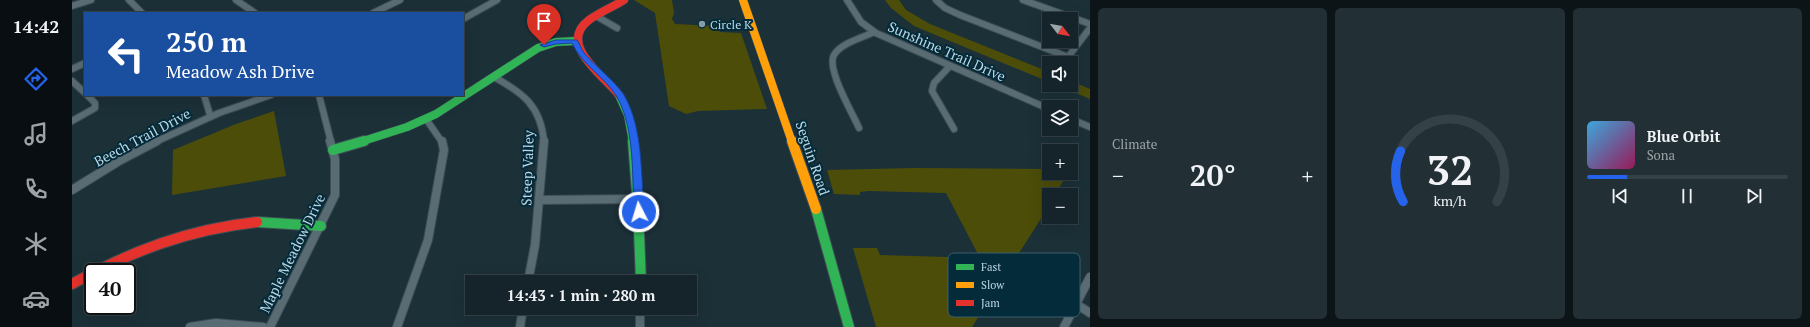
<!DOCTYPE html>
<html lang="en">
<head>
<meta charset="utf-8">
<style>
	:root { --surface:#15242a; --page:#223036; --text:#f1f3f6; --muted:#9da4a8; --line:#344147; --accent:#2563eb }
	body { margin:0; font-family:"PT Serif",serif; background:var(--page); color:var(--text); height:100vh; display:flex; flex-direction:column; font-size:15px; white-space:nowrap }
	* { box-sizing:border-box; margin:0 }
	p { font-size:13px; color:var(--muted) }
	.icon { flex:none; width:22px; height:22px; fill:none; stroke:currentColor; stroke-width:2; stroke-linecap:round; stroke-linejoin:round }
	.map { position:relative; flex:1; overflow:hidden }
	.details { display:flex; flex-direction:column; gap:8px; padding:8px; background:#0c1417; width:720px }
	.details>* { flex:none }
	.top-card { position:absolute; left:12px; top:12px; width:380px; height:84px; border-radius:0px; box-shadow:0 4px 16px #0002,0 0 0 1px var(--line); background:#1a4fa0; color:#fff; overflow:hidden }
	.needle { width:26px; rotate:121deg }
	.fabs { position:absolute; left:970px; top:12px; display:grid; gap:8px }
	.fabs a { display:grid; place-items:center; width:36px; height:36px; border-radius:0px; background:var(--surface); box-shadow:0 4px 16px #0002,0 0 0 1px var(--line); font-size:20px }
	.speed { position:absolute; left:12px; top:263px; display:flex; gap:8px; font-size:20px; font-weight:700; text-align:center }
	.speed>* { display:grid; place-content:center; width:52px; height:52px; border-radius:50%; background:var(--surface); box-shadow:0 4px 16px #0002,0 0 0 1px var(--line); line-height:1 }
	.speed .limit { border:2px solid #111; border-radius:6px; background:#fff; color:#111 }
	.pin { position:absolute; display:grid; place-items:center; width:34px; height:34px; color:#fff; margin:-41px -17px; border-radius:50% 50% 50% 0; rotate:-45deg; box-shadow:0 0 4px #0007 }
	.pin .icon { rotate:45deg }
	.me { position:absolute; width:44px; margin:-22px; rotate:355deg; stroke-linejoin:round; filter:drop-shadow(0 0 3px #0008) }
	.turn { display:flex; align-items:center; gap:14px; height:84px; padding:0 16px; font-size:18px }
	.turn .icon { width:52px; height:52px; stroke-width:2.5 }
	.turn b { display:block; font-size:28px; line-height:34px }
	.big { font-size:30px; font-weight:600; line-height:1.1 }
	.details .widget { flex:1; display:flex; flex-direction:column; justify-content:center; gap:6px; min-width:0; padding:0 14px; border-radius:6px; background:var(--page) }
	.details .dial { align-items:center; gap:0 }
	.dial svg { height:104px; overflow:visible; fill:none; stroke:var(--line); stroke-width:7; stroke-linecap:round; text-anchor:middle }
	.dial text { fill:var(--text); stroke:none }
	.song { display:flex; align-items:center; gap:12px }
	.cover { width:48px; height:48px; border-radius:6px; background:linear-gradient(135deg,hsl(200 70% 55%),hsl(330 70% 35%)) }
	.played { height:4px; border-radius:2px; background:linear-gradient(90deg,var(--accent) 20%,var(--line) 20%) }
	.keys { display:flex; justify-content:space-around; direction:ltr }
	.heat { display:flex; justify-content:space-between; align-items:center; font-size:22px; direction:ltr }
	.details .tiles { flex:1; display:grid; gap:8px; grid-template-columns:repeat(3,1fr) }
	.trip { position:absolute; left:393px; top:275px; width:232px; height:40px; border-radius:0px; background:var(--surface); box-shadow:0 4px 16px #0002,0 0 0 1px var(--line); font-weight:600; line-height:40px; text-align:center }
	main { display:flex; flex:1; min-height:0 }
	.dock { display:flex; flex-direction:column; width:72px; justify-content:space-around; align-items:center; background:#080e11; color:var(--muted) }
	.dock .icon { width:28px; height:28px }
	.dock .on { color:var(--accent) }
	.dock b { font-size:18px; color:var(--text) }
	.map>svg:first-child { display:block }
	.green { fill:#4c4d09 }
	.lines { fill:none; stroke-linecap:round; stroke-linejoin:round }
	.street-far1-casing { stroke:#3d4d55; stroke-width:8 }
	.street-casing { stroke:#3d4d55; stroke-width:10 }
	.fast-far1-casing { stroke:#3d4d55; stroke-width:9 }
	.fast-casing { stroke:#3d4d55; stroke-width:12 }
	.slow-far1-casing { stroke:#3d4d55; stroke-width:9 }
	.slow-casing { stroke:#3d4d55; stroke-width:12 }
	.jam-far1-casing { stroke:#3d4d55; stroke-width:9 }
	.jam-casing { stroke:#3d4d55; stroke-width:12 }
	.street-far1 { stroke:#596c74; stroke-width:6 }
	.street { stroke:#596c74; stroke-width:8 }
	.fast-far1 { stroke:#30b455; stroke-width:8 }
	.fast { stroke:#30b455; stroke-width:10 }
	.slow-far1 { stroke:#ff9f0a; stroke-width:8 }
	.slow { stroke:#ff9f0a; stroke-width:10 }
	.jam-far1 { stroke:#e5322d; stroke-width:8 }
	.jam { stroke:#e5322d; stroke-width:10 }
	.route { fill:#2563eb; stroke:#184099 }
	.poi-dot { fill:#859ca7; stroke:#032b3a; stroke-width:1.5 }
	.labels { text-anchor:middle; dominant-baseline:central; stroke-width:4; stroke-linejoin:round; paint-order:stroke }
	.far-poi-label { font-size:12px; fill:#bdd6e3; stroke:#032b3a; text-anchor:start }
	.street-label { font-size:14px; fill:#bdd6e3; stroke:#032b3a }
	.key { fill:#032b3a; stroke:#3b5e6d; stroke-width:1 }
	.key-label { font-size:11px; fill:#bdd6e3 }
</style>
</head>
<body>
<main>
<nav class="dock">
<b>14:42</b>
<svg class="icon on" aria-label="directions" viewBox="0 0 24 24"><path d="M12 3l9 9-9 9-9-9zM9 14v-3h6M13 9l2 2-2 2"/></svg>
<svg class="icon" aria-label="music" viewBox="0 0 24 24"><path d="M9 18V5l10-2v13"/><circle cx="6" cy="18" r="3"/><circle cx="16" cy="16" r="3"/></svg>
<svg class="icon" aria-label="phone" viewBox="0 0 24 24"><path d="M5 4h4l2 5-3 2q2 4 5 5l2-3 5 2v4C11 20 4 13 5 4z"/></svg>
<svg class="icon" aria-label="climate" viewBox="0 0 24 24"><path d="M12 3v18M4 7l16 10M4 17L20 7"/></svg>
<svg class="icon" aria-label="car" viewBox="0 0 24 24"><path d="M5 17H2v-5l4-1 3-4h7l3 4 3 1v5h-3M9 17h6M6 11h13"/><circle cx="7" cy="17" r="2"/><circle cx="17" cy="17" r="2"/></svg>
</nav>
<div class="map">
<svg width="1018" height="327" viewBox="0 0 1018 327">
	<rect width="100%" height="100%" fill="#1c3038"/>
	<g class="green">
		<path d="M562 0H600L602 13 600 19 603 24 646 26 648 32 669 33 695 109 626 111 614 114 597 106 583 13Z"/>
		<path d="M813 0H827L834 10 858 24 977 72V82L842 26 819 8Z"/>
		<path d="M999 81 1018 89V99L985 85H999Z"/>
		<path d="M202 111 214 176 100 195 101 150 164 124Z"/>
		<path d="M842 168 977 169V173L995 174 983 195H977V206L900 327H804L781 248H805L808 255 908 258 874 193 797 191 788 192V195L762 194 755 170Z"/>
	</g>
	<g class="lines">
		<defs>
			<g id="street-far1">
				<path d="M57 0 70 13"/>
				<path d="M164 0 183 13"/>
				<path d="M775 0 789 22 804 33 977 109"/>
				<path d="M864 0 873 8 888 15 996 57 1018 28"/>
				<path d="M951 0 1018 24"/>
				<path d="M0 6 19 0"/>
				<path d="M301 13 328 0"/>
				<path d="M524 16 545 28"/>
				<path d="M391 19 425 0"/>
				<path d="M878 66 862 83 860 91 882 129"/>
				<path d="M0 69 13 63"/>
				<path d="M422 77C451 93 469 106 472 142"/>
				<path d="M0 81 13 93"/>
				<path d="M132 95 138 115"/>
				<path d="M247 95 259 142"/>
				<path d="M354 119 370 142"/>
				<path d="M999 119 1018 127"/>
				<path d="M0 121 23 108V103L15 95"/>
				<path d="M787 128C781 114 754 69 762 55 769 43 790 38 802 32"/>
				<path d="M83 142 147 113 199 95"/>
			</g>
			<g id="street">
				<path d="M0 190 47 161 85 141"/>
				<path d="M467 200 566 199"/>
				<path d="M456 282 463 245 472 141"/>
				<path d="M1004 304 1018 313"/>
				<path d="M568 308V327"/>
				<path d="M118 327 144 323 191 327"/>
				<path d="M198 327 263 195V159L258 141"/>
				<path d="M325 327 356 240 372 150 370 141"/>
				<path d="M448 327 451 308"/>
				<path d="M992 327 1018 277"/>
			</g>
			<g id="fast-far1">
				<path d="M547 95 556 115 561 142"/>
				<path d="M288 142 335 127 364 114 466 48 484 42 503 41"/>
			</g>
			<g id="fast">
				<path d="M561 141 566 206 569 282"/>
				<path d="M261 150 292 141"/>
				<path d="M744 209 777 327"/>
				<path d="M185 222 249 226"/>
			</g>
			<path id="slow-far1" d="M671 0 720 142"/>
			<path id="slow" d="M720 141 744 209"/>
			<path id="jam-far1" d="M547 95C531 75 485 44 517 20 528 12 541 7 552 0"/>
			<path id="jam" d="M0 284C59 251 118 229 185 222"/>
		</defs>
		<use href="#street-far1" class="street-far1-casing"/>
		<use href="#street" class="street-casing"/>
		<use href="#fast-far1" class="fast-far1-casing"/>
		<use href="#fast" class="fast-casing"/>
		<use href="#slow-far1" class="slow-far1-casing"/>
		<use href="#slow" class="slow-casing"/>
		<use href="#jam-far1" class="jam-far1-casing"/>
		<use href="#jam" class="jam-casing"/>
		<use href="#street-far1" class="street-far1"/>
		<use href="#street" class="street"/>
		<use href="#fast-far1" class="fast-far1"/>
		<use href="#fast" class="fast"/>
		<use href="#slow-far1" class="slow-far1"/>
		<use href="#slow" class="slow"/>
		<use href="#jam-far1" class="jam-far1"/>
		<use href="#jam" class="jam"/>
	</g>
	<path class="route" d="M484 40H505C508 44 509 49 512 53 525 68 541 79 552 95 571 127 569 175 572 212L570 214H563L562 212C560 176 563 129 545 97 533 77 510 65 500 43L484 44 472 47 468 45Z"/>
	<circle class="poi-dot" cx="630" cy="24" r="4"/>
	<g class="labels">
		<g class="far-poi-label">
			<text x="638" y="24">Circle K</text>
		</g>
		<g class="street-label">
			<text transform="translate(875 51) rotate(24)">Sunshine Trail Drive</text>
			<text transform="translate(70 137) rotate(-28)">Beech Trail Drive</text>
			<text transform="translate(741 158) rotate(71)">Seguin Road</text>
			<text transform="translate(455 168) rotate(-88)">Steep Valley</text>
			<text transform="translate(220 253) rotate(-64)">Maple Meadow Drive</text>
		</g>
	</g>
	<rect x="876" y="253" width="132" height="64" rx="6" class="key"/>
	<rect x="884" y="264" width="18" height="6" fill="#30b455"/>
	<rect x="884" y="282" width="18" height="6" fill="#ff9f0a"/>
	<rect x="884" y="300" width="18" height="6" fill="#e5322d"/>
	<g class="key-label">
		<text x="909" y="271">Fast</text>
		<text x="909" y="289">Slow</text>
		<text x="909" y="307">Jam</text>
	</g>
</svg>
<div class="fabs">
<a><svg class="needle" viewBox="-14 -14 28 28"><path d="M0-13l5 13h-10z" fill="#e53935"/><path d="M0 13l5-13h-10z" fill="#9da4a8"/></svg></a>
<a><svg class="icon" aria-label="sound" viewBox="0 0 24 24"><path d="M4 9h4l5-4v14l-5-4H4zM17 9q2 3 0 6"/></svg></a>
<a><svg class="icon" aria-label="layers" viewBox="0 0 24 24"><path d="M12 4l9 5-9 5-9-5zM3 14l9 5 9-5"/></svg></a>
<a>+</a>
<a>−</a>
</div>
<div class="speed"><div class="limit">40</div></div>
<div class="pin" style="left:472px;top:45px;background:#d93025"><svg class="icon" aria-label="arrive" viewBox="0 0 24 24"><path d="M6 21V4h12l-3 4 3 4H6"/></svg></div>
<svg class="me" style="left:567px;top:212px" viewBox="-20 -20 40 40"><circle r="17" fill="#2563eb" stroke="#fff" stroke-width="3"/><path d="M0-11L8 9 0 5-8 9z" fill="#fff"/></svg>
<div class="trip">14:43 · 1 min · 280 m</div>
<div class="top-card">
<div class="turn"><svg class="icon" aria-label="left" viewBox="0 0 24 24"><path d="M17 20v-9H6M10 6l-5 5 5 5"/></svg><div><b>250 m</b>Meadow Ash Drive</div></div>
</div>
</div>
<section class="details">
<div class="tiles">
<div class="widget"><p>Climate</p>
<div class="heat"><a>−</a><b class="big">20°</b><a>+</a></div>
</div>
<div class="widget dial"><svg viewBox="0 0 100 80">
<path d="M14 69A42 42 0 1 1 86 69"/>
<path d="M14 69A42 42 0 0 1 12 30" stroke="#2563eb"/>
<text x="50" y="56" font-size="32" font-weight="700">32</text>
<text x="50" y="72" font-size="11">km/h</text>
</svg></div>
<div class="widget">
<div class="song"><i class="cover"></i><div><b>Blue Orbit</b><p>Sona</p></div></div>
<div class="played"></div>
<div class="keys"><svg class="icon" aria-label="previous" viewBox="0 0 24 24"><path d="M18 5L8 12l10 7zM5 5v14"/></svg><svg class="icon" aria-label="pause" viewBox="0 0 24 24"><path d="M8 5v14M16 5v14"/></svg><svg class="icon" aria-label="next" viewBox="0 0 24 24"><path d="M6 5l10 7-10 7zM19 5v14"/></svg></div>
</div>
</div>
</section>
</main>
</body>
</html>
